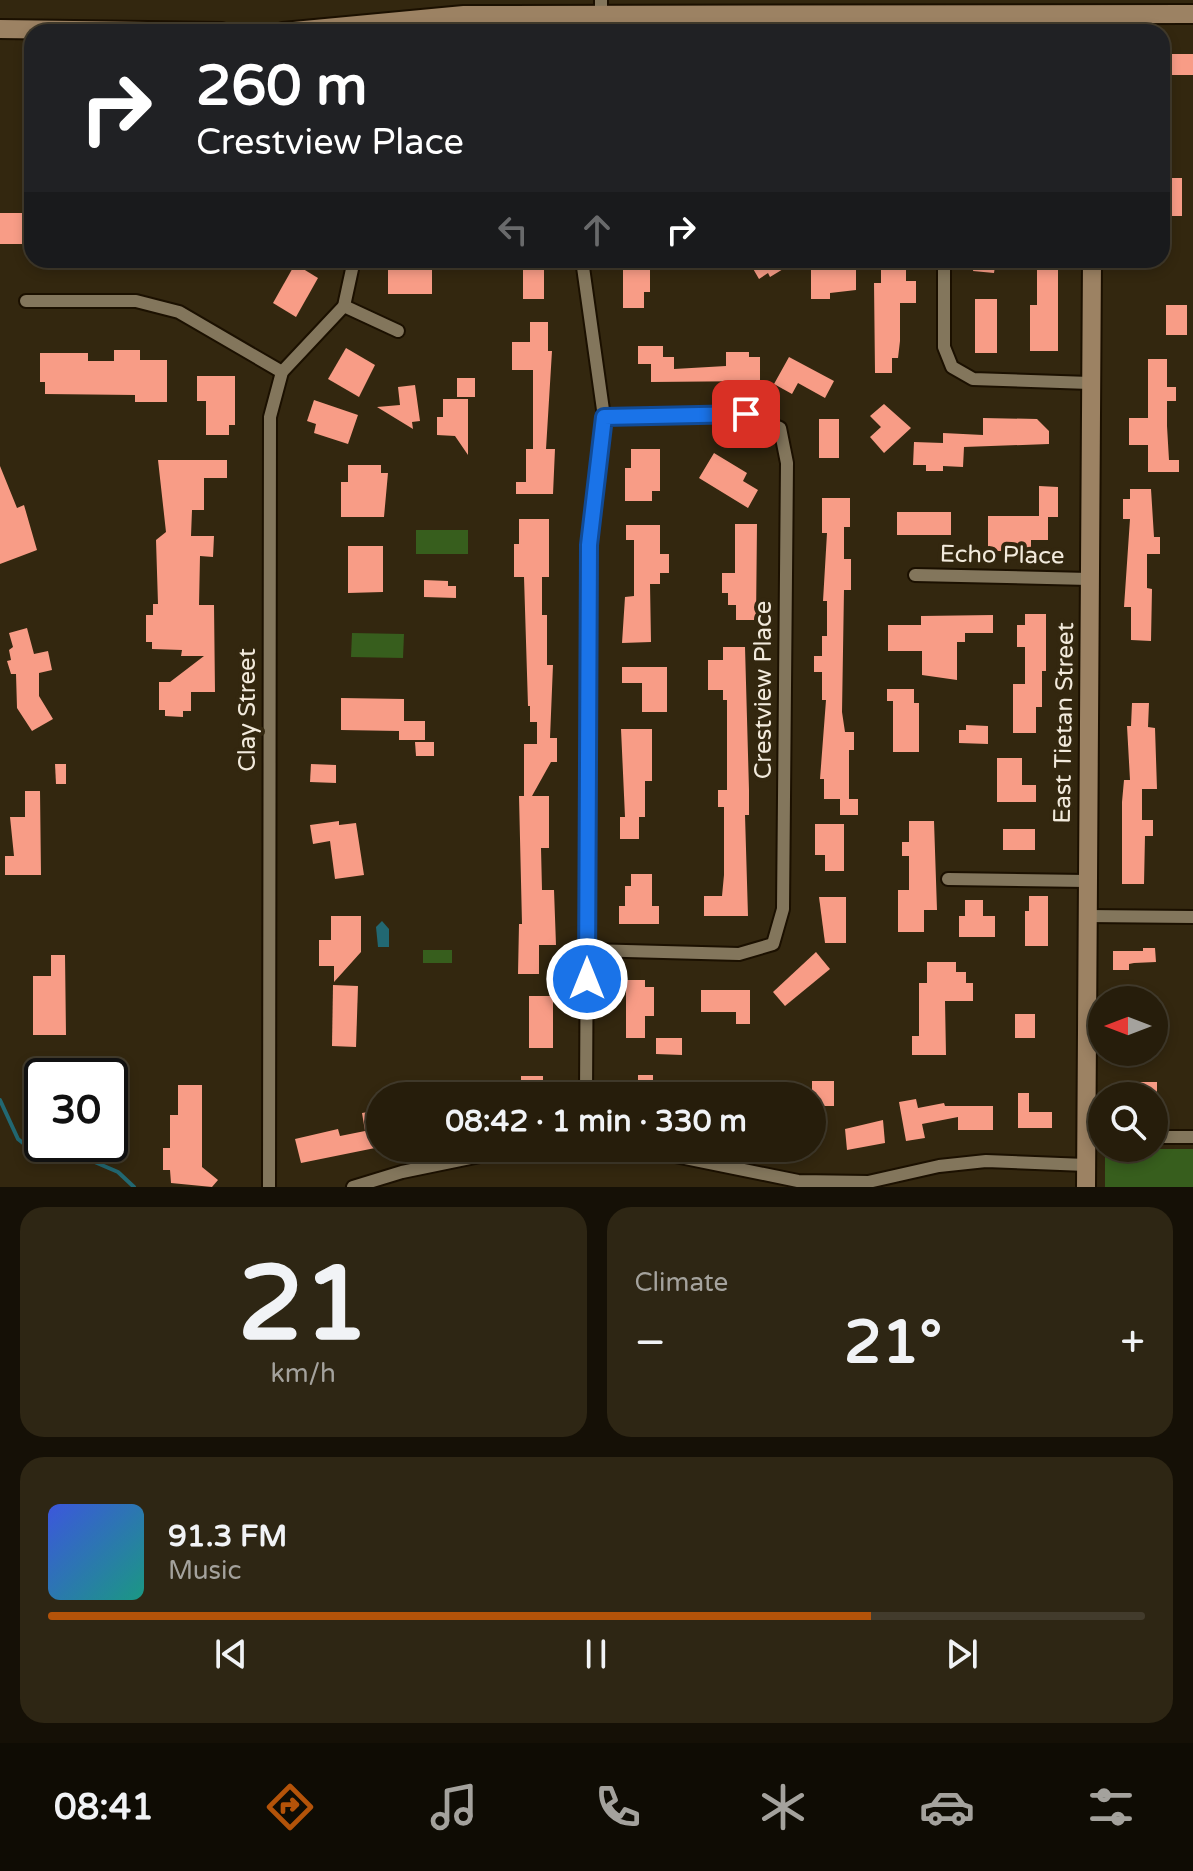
<!DOCTYPE html>
<html lang="en">
<head>
<meta charset="utf-8">
<style>
	:root { --surface:#261d0b; --page:#2e2614; --text:#f1f3f6; --muted:#a4a29d; --line:#423b2c; --accent:#b45309 }
	body { margin:0; font-family:"Varela Round",sans-serif; background:var(--page); color:var(--text); height:100vh; display:flex; flex-direction:column; font-size:30px; white-space:nowrap }
	* { box-sizing:border-box; margin:0 }
	p { font-size:26px; color:var(--muted) }
	.icon { flex:none; width:44px; height:44px; fill:none; stroke:currentColor; stroke-width:2; stroke-linecap:round; stroke-linejoin:round }
	.map { position:relative; height:1187px; overflow:hidden }
	.panel { display:flex; flex-direction:column; gap:20px; padding:20px; background:#151006; flex:1 }
	.panel>* { flex:none }
	.top-card { position:absolute; left:24px; top:24px; width:1146px; height:244px; border-radius:24px; box-shadow:0 4px 12px #0003,0 0 0 2px var(--line); background:#202124; color:#fff; overflow:hidden }
	.needle { width:52px; rotate:270deg }
	.fabs { position:absolute; left:1088px; top:986px; display:grid; gap:16px }
	.fabs a { display:grid; place-items:center; width:80px; height:80px; border-radius:50%; background:var(--surface); box-shadow:0 4px 12px #0003,0 0 0 2px var(--line); font-size:40px }
	.speed { position:absolute; left:24px; top:1058px; display:flex; gap:16px; font-size:40px; font-weight:700; text-align:center }
	.speed>* { display:grid; place-content:center; width:104px; height:104px; border-radius:50%; background:var(--surface); box-shadow:0 4px 12px #0003,0 0 0 2px var(--line); line-height:1 }
	.speed .limit { border:4px solid #111; border-radius:12px; background:#fff; color:#111 }
	.pin { position:absolute; display:grid; place-items:center; width:68px; height:68px; color:#fff; margin:-34px; border-radius:16px; box-shadow:0 4px 12px #0006 }
	.me { position:absolute; width:88px; margin:-44px; rotate:0deg; stroke-linejoin:round; filter:drop-shadow(0 0 6px #0008) }
	.turn { display:flex; align-items:center; gap:28px; height:168px; padding:0 40px; font-size:36px }
	.turn .icon { width:104px; height:104px; stroke-width:2.5 }
	.turn b { display:block; font-size:56px; line-height:68px }
	.lanes { display:flex; align-items:center; height:76px; padding:0 40px; background:#0003; justify-content:center; gap:40px; direction:ltr }
	.lanes .off { opacity:.35 }
	.big { font-size:60px; font-weight:700; line-height:1.1 }
	.panel .card { flex:1; display:flex; flex-direction:column; justify-content:center; gap:12px; min-width:0; padding:0 28px; border-radius:24px; background:var(--page) }
	.panel .dial { align-items:center; gap:0 }
	.dial b { font-size:104px; line-height:1 }
	.song { display:flex; align-items:center; gap:24px }
	.cover { width:96px; height:96px; border-radius:12px; background:linear-gradient(135deg,hsl(230 70% 55%),hsl(170 70% 35%)) }
	.played { height:8px; border-radius:4px; background:linear-gradient(90deg,var(--accent) 75%,var(--line) 75%) }
	.keys { display:flex; justify-content:space-around; direction:ltr }
	.heat { display:flex; justify-content:space-between; align-items:center; font-size:44px; direction:ltr }
	.panel .tiles { flex:1; display:grid; gap:20px; grid-template-columns:1fr 1fr }
	.card:last-child { grid-column:span 2 }
	.trip { position:absolute; left:366px; top:1082px; width:460px; height:80px; border-radius:40px; background:var(--surface); box-shadow:0 4px 12px #0003,0 0 0 2px var(--line); font-weight:700; line-height:80px; text-align:center }
	.tab-bar { display:flex; height:128px; justify-content:space-around; align-items:center; background:#0f0c04; color:var(--muted) }
	.tab-bar .icon { width:56px; height:56px }
	.tab-bar .current { color:var(--accent) }
	.tab-bar b { font-size:36px; color:var(--text) }
	.map>svg:first-child { display:block }
	.green { fill:#375e1d }
	.water { fill:#226872 }
	.lines { fill:none; stroke-linecap:round; stroke-linejoin:round }
	.stream { stroke:#226872; stroke-width:4 }
	.building { fill:#f89c86 }
	.minor-casing { stroke:#1b1000; stroke-width:16 }
	.secondary-casing { stroke:#1b1000; stroke-width:22 }
	.minor { stroke:#83765c; stroke-width:12 }
	.secondary { stroke:#9c8263; stroke-width:18 }
	.route-casing { stroke:#114b97; stroke-width:20 }
	.route { stroke:#1a73e8; stroke-width:14 }
	.labels { text-anchor:middle; dominant-baseline:central; stroke-width:8; stroke-linejoin:round; paint-order:stroke }
	.street-label { font-size:24px; fill:#f2eadc; stroke:#33270f }
</style>
</head>
<body>
<div class="map">
<svg width="1193" height="1187" viewBox="0 0 1193 1187">
	<rect width="100%" height="100%" fill="#33270f"/>
	<g class="green">
		<rect x="416" y="530" width="52" height="24"/>
		<path d="M352 633 404 634 403 658 351 657Z"/>
		<rect x="423" y="950" width="29" height="13"/>
		<rect x="1105" y="1149" width="88" height="38"/>
	</g>
	<path class="water" d="M382 921 389 929V947H378L376 927Z"/>
	<g class="lines">
		<path class="stream" d="M0 1100 18 1139 33 1151 83 1157 118 1172 134 1187"/>
	</g>
	<g class="building">
		<rect x="1165" y="54" width="28" height="21"/>
		<rect x="1162" y="178" width="20" height="38"/>
		<rect x="0" y="213" width="28" height="31"/>
		<rect x="523" y="260" width="21" height="39"/>
		<path d="M748 260H798L770 277 768 273 759 279Z"/>
		<path d="M975 260H996L994 273 973 271Z"/>
		<path d="M1037 260H1058V351H1030V305H1037Z"/>
		<path d="M840 263H856V290L830 293V299H811V268H839Z"/>
		<path d="M295 264 318 278 296 317 273 303Z"/>
		<path d="M887 264H906V281H916V303H900V341L898 358H892V373H875L874 283H881V269H887Z"/>
		<rect x="388" y="266" width="44" height="28"/>
		<path d="M623 266H650V292H644V308H623Z"/>
		<rect x="975" y="299" width="22" height="54"/>
		<rect x="1166" y="305" width="21" height="30"/>
		<path d="M530 322H548V351H552L546 449H555L553 494H516V482H526V449H533V370H512V342H530Z"/>
		<path d="M638 346H663V357H674V369L726 366V352H749V357H760V381L651 382V364H638Z"/>
		<path d="M346 348 375 365 359 397 328 379Z"/>
		<path d="M114 350H140V360H167V402H135V395L45 394V382H40V353H88V361H114Z"/>
		<path d="M789 357 834 381 825 398 798 383 792 394 774 384Z"/>
		<path d="M1148 359H1167V387H1176V401H1167V426L1169 460H1179V472H1148V445H1129V418H1148Z"/>
		<path d="M197 376H235V425H229V435H206V401H197Z"/>
		<rect x="457" y="378" width="18" height="19"/>
		<path d="M415 385 420 421 412 422 413 429 377 407 400 405 398 387Z"/>
		<path d="M443 399H468V455L455 436 437 435V417H443Z"/>
		<path d="M314 400 358 415 348 444 314 433 316 424 307 421Z"/>
		<path d="M884 404 911 428 884 453 870 437 881 427 870 416Z"/>
		<path d="M983 418 1037 419 1049 431V444L964 447 963 467 943 466V471H926V465H913L914 442 943 443V433L983 435Z"/>
		<rect x="819" y="419" width="20" height="39"/>
		<path d="M631 449H660V491H652V501H625V468H631Z"/>
		<path d="M714 453 747 473 743 481 758 490 748 508 699 478Z"/>
		<path d="M158 460H227V478H204V510H192L191 536H214L213 557 200 556 199 605H214L215 692H191V711H183V717L165 716V710H159V682H170L204 656H181L182 650 152 649V642H146V615H153V604H158L156 540 166 532Z"/>
		<path d="M348 465H381V473H388L384 517H341V482H348Z"/>
		<path d="M0 466 17 508 24 505 37 550 0 564Z"/>
		<path d="M1039 486 1058 487V517H1048V540H1031V551H988V516H1039Z"/>
		<path d="M1130 489H1151L1154 537H1160V554H1147V588L1152 589 1151 641 1131 640V607H1124L1130 519H1123V499H1130Z"/>
		<path d="M822 498H850V527H844V559H851V590H844L842 712 845 732H854V750H849V799H858V815H840V799H824V779H820L826 700H822V672H814V656H822V636H827V601H823L827 533H822Z"/>
		<rect x="897" y="512" width="54" height="23"/>
		<path d="M519 519H549V577H542V615H547V665H553L550 738H557V762H551L532 796H549V848H541L542 890H554L556 945H539V974H518L519 924H522L519 796H524V744H537V722H530V706H528L524 577H514V544H519Z"/>
		<path d="M735 524H757L756 620H736V605H728V593H722V573H735Z"/>
		<path d="M626 525H660V554H669V573H660V584H650L651 642 622 643 625 597 634 596V540H626Z"/>
		<path d="M348 546H383V592L348 593Z"/>
		<path d="M424 580 448 581V586H456V598L424 597Z"/>
		<path d="M1025 614H1046V671H1042V707H1036V733H1013V684H1025V647H1017V625H1025Z"/>
		<path d="M993 615V633H965V642H957V680L922 675V651H888V625H921V616Z"/>
		<path d="M27 628 34 654 48 651 52 670 39 673V696L53 719 32 731 17 708 16 674H11L7 661 11 660 9 650 13 647 9 633Z"/>
		<path d="M723 647H745L749 790V815H745L748 916H704V896H722L724 875V807H718V790H727V700H723V690H708V660H723Z"/>
		<path d="M622 667H667V712H642V683H622Z"/>
		<path d="M887 689H914V703H919V752H893V701H887Z"/>
		<path d="M341 698 404 699V721H425V740H399V731L341 730Z"/>
		<path d="M1132 703H1149L1148 727 1155 728 1157 789H1142V820H1153V836H1145L1144 884H1122V802L1124 780H1130L1127 726H1131Z"/>
		<path d="M966 725 988 726V744L959 743V730H966Z"/>
		<path d="M621 729H652V781H645V817H639V839H620V817H625Z"/>
		<path d="M415 742H434V756H416Z"/>
		<path d="M997 758H1022V785H1036V802H997Z"/>
		<path d="M55 764H66V784H56Z"/>
		<path d="M311 764 336 765V783L310 782Z"/>
		<path d="M25 791H40L41 875H5V856H14L10 817H25Z"/>
		<path d="M339 821V825L356 823 364 875 335 879 330 841 313 844 310 825Z"/>
		<path d="M909 821H934L937 910H924V932H898V890H909V856H902V842H909Z"/>
		<path d="M815 824H844V871H825V855H815Z"/>
		<rect x="1003" y="829" width="32" height="21"/>
		<path d="M631 874H652V906H659V924H619V906H625V886H631Z"/>
		<path d="M1029 896H1048V946H1025V911H1029Z"/>
		<path d="M819 897H846V943H825Z"/>
		<path d="M965 900H983V916H995V937H959V916H965Z"/>
		<path d="M331 916H361V952L334 982V966H319V940H331Z"/>
		<path d="M1143 948H1155L1156 962 1134 963 1129 964V970H1113V951H1143Z"/>
		<path d="M816 952 830 969 785 1006 773 992Z"/>
		<path d="M51 955H65L66 1035H33V976H51Z"/>
		<path d="M927 962H956V972H966V983H973V1001H945L946 1055H912V1036H919V983H927Z"/>
		<path d="M626 980H645V987H654V1016H645V1038H626Z"/>
		<path d="M333 985 358 986 356 1047 332 1046Z"/>
		<path d="M701 990H750V1024H736V1012H701Z"/>
		<rect x="529" y="996" width="24" height="52"/>
		<rect x="1015" y="1014" width="20" height="24"/>
		<path d="M656 1038H682V1055L656 1054Z"/>
		<rect x="638" y="1075" width="15" height="21"/>
		<rect x="521" y="1076" width="22" height="20"/>
		<rect x="812" y="1081" width="22" height="25"/>
		<rect x="1119" y="1082" width="38" height="14"/>
		<path d="M178 1085H202V1167L218 1180 212 1187 171 1183 170 1170H163V1148H170V1115H178Z"/>
		<path d="M1018 1093H1029V1112H1052V1128H1018Z"/>
		<path d="M916 1099 918 1108 944 1103 945 1106H993V1130H958V1117L922 1124 925 1138 906 1141 899 1102Z"/>
		<path d="M380 1110V1147L301 1163 295 1139 338 1129 340 1136 365 1131 362 1113Z"/>
		<path d="M883 1120 885 1143 847 1150 845 1129Z"/>
	</g>
	<g class="lines">
		<defs>
			<g id="minor">
				<path d="M601 0V32"/>
				<path d="M786 32V12"/>
				<path d="M582 260 604 417 589 545 586 1096"/>
				<path d="M944 260V347L952 367 973 379 1090 383"/>
				<path d="M26 301H136L179 312 282 372"/>
				<path d="M344 306 398 331"/>
				<path d="M915 575 1089 579"/>
				<path d="M948 879 1086 881"/>
				<path d="M1086 916 1193 917"/>
				<path d="M588 950 739 954 773 944 783 909 787 463 780 428 746 414 604 417"/>
				<path d="M1154 1137H1193"/>
				<path d="M636 1148 798 1181 868 1182 939 1166 986 1161 1086 1165"/>
				<path d="M269 1187 270 417 282 372 344 306 354 260"/>
				<path d="M353 1187 402 1172 519 1148"/>
			</g>
			<g id="secondary">
				<path d="M0 29 221 32"/>
				<path d="M283 32 464 15 1193 14"/>
				<path d="M1086 1187 1092 260"/>
			</g>
		</defs>
		<use href="#minor" class="minor-casing"/>
		<use href="#secondary" class="secondary-casing"/>
		<use href="#minor" class="minor"/>
		<use href="#secondary" class="secondary"/>
	</g>
	<g class="lines">
		<defs>
			<path id="route" d="M587 979 589 545 604 417 746 414"/>
		</defs>
		<use href="#route" class="route-casing"/>
		<use href="#route" class="route"/>
	</g>
	<g class="labels">
		<g class="street-label">
			<text transform="translate(1002 555) rotate(1)">Echo Place</text>
			<text transform="translate(763 690) rotate(-90)">Crestview Place</text>
			<text transform="translate(247 710) rotate(-90)">Clay Street</text>
			<text transform="translate(1064 723) rotate(-89)">East Tietan Street</text>
		</g>
	</g>
</svg>
<div class="fabs">
<a><svg class="needle" viewBox="-14 -14 28 28"><path d="M0-13l5 13h-10z" fill="#e53935"/><path d="M0 13l5-13h-10z" fill="#a4a29d"/></svg></a>
<a><svg class="icon" aria-label="search" viewBox="0 0 24 24"><circle cx="10" cy="10" r="6"/><path d="M15 15l6 6"/></svg></a>
</div>
<div class="speed"><div class="limit">30</div></div>
<div class="pin" style="left:746px;top:414px;background:#d93025"><svg class="icon" aria-label="arrive" viewBox="0 0 24 24"><path d="M6 21V4h12l-3 4 3 4H6"/></svg></div>
<svg class="me" style="left:587px;top:979px" viewBox="-20 -20 40 40"><circle r="17" fill="#1a73e8" stroke="#fff" stroke-width="3"/><path d="M0-11L8 9 0 5-8 9z" fill="#fff"/></svg>
<div class="trip">08:42 · 1 min · 330 m</div>
<div class="top-card">
<div class="turn"><svg class="icon" aria-label="right" viewBox="0 0 24 24"><path d="M7 20v-9h11M14 6l5 5-5 5"/></svg><div><b>260 m</b>Crestview Place</div></div>
<div class="lanes"><svg class="icon off" aria-label="left" viewBox="0 0 24 24"><path d="M17 20v-9H6M10 6l-5 5 5 5"/></svg><svg class="icon off" aria-label="ahead" viewBox="0 0 24 24"><path d="M12 20V5M6 11l6-6 6 6"/></svg><svg class="icon" aria-label="right" viewBox="0 0 24 24"><path d="M7 20v-9h11M14 6l5 5-5 5"/></svg></div>
</div>
</div>
<section class="panel">
<div class="tiles">
<div class="card dial"><b>21</b><p>km/h</p></div>
<div class="card"><p>Climate</p>
<div class="heat"><a>−</a><b class="big">21°</b><a>+</a></div>
</div>
<div class="card">
<div class="song"><i class="cover"></i><div><b>91.3 FM</b><p>Music</p></div></div>
<div class="played"></div>
<div class="keys"><svg class="icon" aria-label="previous" viewBox="0 0 24 24"><path d="M18 5L8 12l10 7zM5 5v14"/></svg><svg class="icon" aria-label="pause" viewBox="0 0 24 24"><path d="M8 5v14M16 5v14"/></svg><svg class="icon" aria-label="next" viewBox="0 0 24 24"><path d="M6 5l10 7-10 7zM19 5v14"/></svg></div>
</div>
</div>
</section>
<nav class="tab-bar">
<b>08:41</b>
<svg class="icon current" aria-label="directions" viewBox="0 0 24 24"><path d="M12 3l9 9-9 9-9-9zM9 14v-3h6M13 9l2 2-2 2"/></svg>
<svg class="icon" aria-label="music" viewBox="0 0 24 24"><path d="M9 18V5l10-2v13"/><circle cx="6" cy="18" r="3"/><circle cx="16" cy="16" r="3"/></svg>
<svg class="icon" aria-label="phone" viewBox="0 0 24 24"><path d="M5 4h4l2 5-3 2q2 4 5 5l2-3 5 2v4C11 20 4 13 5 4z"/></svg>
<svg class="icon" aria-label="climate" viewBox="0 0 24 24"><path d="M12 3v18M4 7l16 10M4 17L20 7"/></svg>
<svg class="icon" aria-label="car" viewBox="0 0 24 24"><path d="M5 17H2v-5l4-1 3-4h7l3 4 3 1v5h-3M9 17h6M6 11h13"/><circle cx="7" cy="17" r="2"/><circle cx="17" cy="17" r="2"/></svg>
<svg class="icon" aria-label="filters" viewBox="0 0 24 24"><path d="M4 7h16M4 17h16"/><circle cx="9" cy="7" r="2"/><circle cx="15" cy="17" r="2"/></svg>
</nav>
</body>
</html>
